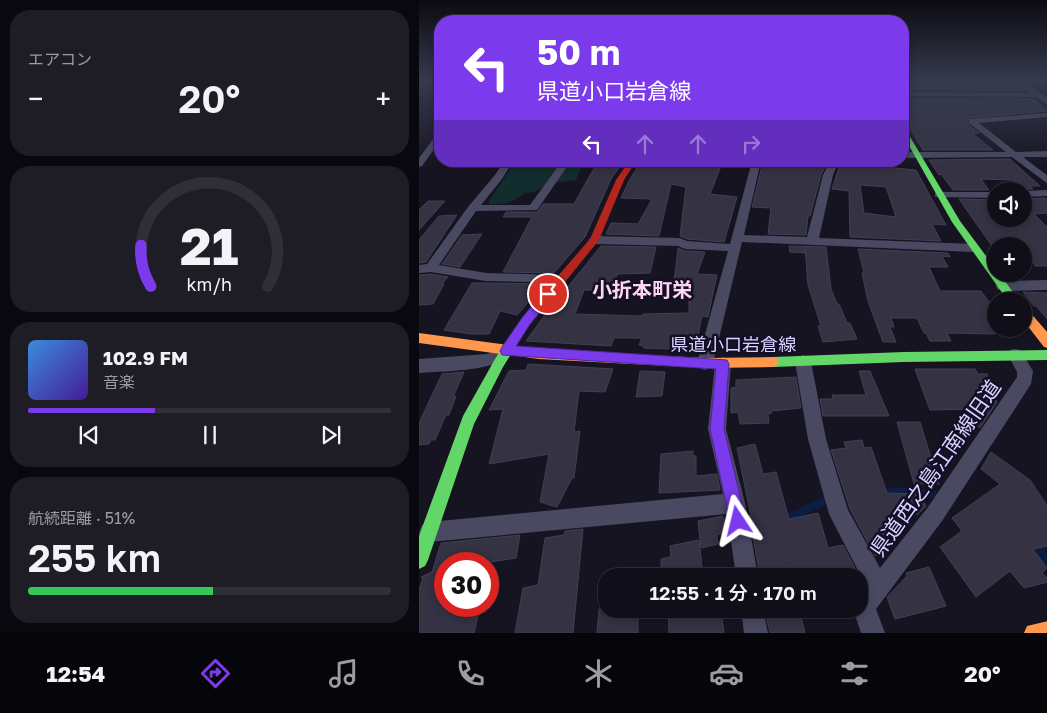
<!DOCTYPE html>
<html lang="ja">
<head>
<meta charset="utf-8">
<style>
	:root { --surface:#100f19; --page:#1e1d26; --text:#f1f3f6; --muted:#9c9ca2; --line:#302f38; --accent:#7c3aed }
	body { margin:0; font-family:"Golos Text","Noto Sans JP",sans-serif; background:var(--page); color:var(--text); height:100vh; display:flex; flex-direction:column; font-size:19px; white-space:nowrap }
	* { box-sizing:border-box; margin:0 }
	p { font-size:16px; color:var(--muted) }
	.icon { flex:none; width:28px; height:28px; fill:none; stroke:currentColor; stroke-width:2; stroke-linecap:round; stroke-linejoin:round }
	.map { position:relative; flex:1; overflow:hidden }
	.side { display:flex; flex-direction:column; gap:10px; padding:10px; background:#09080e; width:419px }
	.side>* { flex:none }
	.hud { position:absolute; left:15px; top:15px; width:475px; height:152px; border-radius:20px; box-shadow:0 2px 8px #0003,0 0 0 1px var(--line); background:#7c3aed; color:#fff; overflow:hidden }
	.buttons { position:absolute; left:568px; top:182px; display:grid; gap:10px }
	.buttons a { display:grid; place-items:center; width:45px; height:45px; border-radius:50%; background:var(--surface); box-shadow:0 2px 8px #0003,0 0 0 1px var(--line); font-size:25px }
	.speed { position:absolute; left:15px; top:552px; display:flex; gap:10px; font-size:25px; font-weight:700; text-align:center }
	.speed>* { display:grid; place-content:center; width:65px; height:65px; border-radius:50%; background:var(--surface); box-shadow:0 2px 8px #0003,0 0 0 1px var(--line); line-height:1 }
	.speed .limit { border:8px solid #d22; background:#fff; color:#111 }
	.pin { position:absolute; display:grid; place-items:center; width:42px; height:42px; color:#fff; margin:-21px; border:2px solid #fff; border-radius:50%; box-shadow:0 1px 5px #0007 }
	.me { position:absolute; width:55px; margin:-28px; rotate:350deg; stroke-linejoin:round; filter:drop-shadow(0 0 4px #0008) }
	.turn { display:flex; align-items:center; gap:18px; height:105px; padding:0 20px; font-size:22px }
	.turn .icon { width:65px; height:65px; stroke-width:2.5 }
	.turn b { display:block; font-size:35px; line-height:42px }
	.lanes { display:flex; align-items:center; height:48px; padding:0 20px; background:#0003; justify-content:center; gap:25px; direction:ltr }
	.lanes .off { opacity:.35 }
	.big { font-size:38px; font-weight:600; line-height:1.1 }
	.side .card { flex:1; display:flex; flex-direction:column; justify-content:center; gap:8px; min-width:0; padding:0 18px; border-radius:20px; background:var(--page) }
	.side .dial { align-items:center; gap:0 }
	.dial svg { height:130px; overflow:visible; fill:none; stroke:var(--line); stroke-width:7; stroke-linecap:round; text-anchor:middle }
	.dial text { fill:var(--text); stroke:none }
	.song { display:flex; align-items:center; gap:15px }
	.cover { width:60px; height:60px; border-radius:8px; background:linear-gradient(135deg,hsl(210 70% 55%),hsl(260 70% 35%)) }
	.played { height:5px; border-radius:2px; background:linear-gradient(90deg,var(--accent) 35%,var(--line) 35%) }
	.keys { display:flex; justify-content:space-around; direction:ltr }
	.heat { display:flex; justify-content:space-between; align-items:center; font-size:28px; direction:ltr }
	.charge { height:8px; border-radius:4px; background:linear-gradient(90deg,#34c759 51%,var(--line) 0) }
	.trip { position:absolute; left:179px; top:568px; width:270px; height:50px; border-radius:20px; background:var(--surface); box-shadow:0 2px 8px #0003,0 0 0 1px var(--line); font-weight:600; line-height:50px; text-align:center }
	.dock { display:flex; height:80px; justify-content:space-around; align-items:center; background:#06060a; color:var(--muted) }
	.dock .icon { width:35px; height:35px }
	.dock .selected { color:var(--accent) }
	.dock b { font-size:22px; color:var(--text) }
	main { display:flex; flex:1; min-height:0 }
	.map>svg:first-child { display:block }
	.green { fill:#132c2d }
	.lines { fill:none; stroke-linecap:round; stroke-linejoin:round }
	.stream { stroke:#0b1e41; stroke-width:8 }
	.building { fill:#343243; stroke:#433f54; fill-rule:evenodd }
	.street { fill:#4a4962; fill-rule:evenodd }
	.fast { fill:#63d668; fill-rule:evenodd }
	.slow { fill:#ff974d; fill-rule:evenodd }
	.jam { fill:#b3261e; fill-rule:evenodd }
	.route { fill:#7c3aed; stroke:#51269a }
	.labels { text-anchor:middle; dominant-baseline:central; stroke-width:5; stroke-linejoin:round; paint-order:stroke }
	.street-label { font-size:18px; fill:#d9d4ff; stroke:#130f26 }
	.quarter-label { font-size:20px; font-weight:bold; fill:#ffd6f0; stroke:#130f26 }
	.near-street-label { font-size:21px; fill:#d9d4ff; stroke:#130f26 }
</style>
</head>
<body>
<main>
<section class="side">
<div class="card"><p>エアコン</p>
<div class="heat"><a>−</a><b class="big">20°</b><a>+</a></div>
</div>
<div class="card dial"><svg viewBox="0 0 100 80">
<path d="M14 69A42 42 0 1 1 86 69"/>
<path d="M14 69A42 42 0 0 1 8 44" stroke="#7c3aed"/>
<text x="50" y="56" font-size="32" font-weight="700">21</text>
<text x="50" y="72" font-size="11">km/h</text>
</svg></div>
<div class="card">
<div class="song"><i class="cover"></i><div><b>102.9 FM</b><p>音楽</p></div></div>
<div class="played"></div>
<div class="keys"><svg class="icon" aria-label="previous" viewBox="0 0 24 24"><path d="M18 5L8 12l10 7zM5 5v14"/></svg><svg class="icon" aria-label="pause" viewBox="0 0 24 24"><path d="M8 5v14M16 5v14"/></svg><svg class="icon" aria-label="next" viewBox="0 0 24 24"><path d="M6 5l10 7-10 7zM19 5v14"/></svg></div>
</div>
<div class="card"><p>航続距離 · 51%</p><b class="big">255 km</b><div class="charge"></div></div>
</section>
<div class="map">
<svg width="629" height="633" viewBox="0 0 629 633">
	<rect width="100%" height="100%" fill="#161421"/>
	<g class="green">
		<path d="M113 161 140 162 142 164 125 186 116 192 105 193C99 201 81 206 70 204V201L92 168Z"/>
		<path d="M150 161H165L157 180 134 183Z"/>
	</g>
	<g class="lines">
		<g class="stream">
			<path d="M461 493 476 491 514 494"/>
			<path d="M363 520 408 500"/>
			<path d="M617 543 629 562"/>
		</g>
	</g>
	<g class="building">
		<path d="M527 80 593 81 605 91 484 89V86L563 89 568 86 563 81Z"/>
		<path d="M484 98 614 99 629 111 549 118V124L560 133H553L574 150H504L486 121H490L484 110Z"/>
		<path d="M591 159 621 186H610L614 189H604V186L593 180 562 179 570 190H534L522 174 520 175 510 160Z"/>
		<path d="M179 161H205L192 179 166 237 135 273 84 272 113 217H84L87 212H118L124 204H155Z"/>
		<path d="M222 161H304L291 194 318 197 305 242 268 239 261 236 267 187 252 184 240 236 187 234 192 223 219 224 233 199 202 198 210 181Z"/>
		<path d="M344 161H409L402 175 391 216H389L387 235 349 234 352 208 333 207Z"/>
		<path d="M422 161H472L475 168 497 170 527 225 513 224 522 241 431 237 430 191 413 189ZM441 185 467 187 477 217 445 213Z"/>
		<path d="M626 198 629 200V213L615 214 629 228V266H616V263H604V246H573L540 199 576 200V219H604V199Z"/>
		<path d="M9 201H26L0 230V210Z"/>
		<path d="M38 215 7 262 0 263V240L20 216Z"/>
		<path d="M63 234 41 267 23 264 43 235Z"/>
		<path d="M182 246 237 247 231 273 198 274 192 291 165 290 156 314 222 316 225 314 270 313V291H254L259 248 266 251 286 252 278 274 298 275 289 317 283 316 276 350 225 348V346L220 345 223 338H195L192 346 107 341 128 312 141 313 151 288H148Z"/>
		<path d="M370 246 407 247 412 289 418 304H420L428 323H431L438 339 404 342 399 326H402L389 285 386 247V253L371 252Z"/>
		<path d="M439 249 529 253 531 257 523 256 529 267H510L521 291H562L570 302 576 301V334L528 333 532 341H511L507 333H505L498 318H472L475 327H471L477 342H464L449 301 443 273H445Z"/>
		<path d="M12 274 29 277 23 284H25L14 304 0 305V275Z"/>
		<path d="M53 283H67L125 284 98 315 81 311 70 334H52L25 330Z"/>
		<path d="M604 292 629 293V320L617 306H615Z"/>
		<path d="M109 364 194 369 186 392 160 391 155 432 161 431 155 478H153L138 507 121 502 130 454 70 464 84 409 70 410 90 371 107 370Z"/>
		<path d="M496 369H556L559 374H568L580 396H575L578 402 561 428 549 419 555 409 511 410Z"/>
		<path d="M221 371 246 372 243 396 217 397Z"/>
		<path d="M440 371H451L470 416H404L401 399H414L413 395H447Z"/>
		<path d="M45 372 34 397 37 396 30 415H27L16 440H12L10 444 0 445V423L23 374Z"/>
		<path d="M377 377 382 408 352 411 353 413 349 414 350 423 321 424 319 412 312 413V388L317 387V380Z"/>
		<path d="M478 422H501L520 484H495Z"/>
		<path d="M443 440 445 448 452 447 468 493 502 494 500 495 507 506 498 515 489 501 483 504 489 519 478 524 481 529 476 531 479 537 462 545 466 551 456 556 431 509 412 450 427 448 425 442Z"/>
		<path d="M336 444 344 474 357 472 370 519 399 513 409 548 424 545 440 576H379L370 566 373 576H341L334 537 336 536 318 448Z"/>
		<path d="M274 451V456H277V476L298 474 301 490 240 493 242 454Z"/>
		<path d="M572 452 611 480 629 507V546L614 549 628 568 623 573 629 579V582L605 588 591 571 557 597 521 547 543 531 533 518 581 484 562 469Z"/>
		<path d="M304 516 306 533 298 535 299 544 282 548 279 521Z"/>
		<path d="M164 529 154 633H96L104 588 119 585 126 538 145 535 146 531Z"/>
		<path d="M101 535 97 558 59 564H26V606H32L30 612 61 607 55 633H0V590L4 578 2 577 13 572 22 543Z"/>
		<path d="M280 540 284 576H242V559L252 557 251 546Z"/>
		<path d="M510 567 527 606 476 619 468 597 488 576 487 573Z"/>
		<path d="M180 609H219V633H178Z"/>
		<path d="M249 609H302L305 633H250Z"/>
		<path d="M356 609H380L386 633H351L346 611Z"/>
	</g>
	<g class="lines">
		<g class="street">
			<path d="M0 80H7L0 85Z"/>
			<path d="M484 80 563 83 566 85 563 87 484 84Z"/>
			<path d="M594 80H601L629 98V104L617 97 484 96V92L611 93Z"/>
			<path d="M629 113V117L560 123 597 152 629 151V157H604L629 176V184L593 157 484 158V152H587L550 123V119Z"/>
			<path d="M18 134H21V141L3 166 0 167V158Z"/>
			<path d="M85 161H94L83 179 62 205H111L143 161H152L118 210 57 211 20 265 67 273 140 275 144 277 146 280 144 283 67 281 12 272 0 273V265L8 264 49 207 76 175Z"/>
			<path d="M333 161H342L325 235 388 237 404 175 411 161H420L414 175 400 238 555 244 561 248 555 252 323 242 294 363 291 368 286 370 281 368 278 363 309 251 266 249 259 246 175 244 169 240 175 236 261 238 268 241 311 244Z"/>
			<path d="M629 190V196L604 197 603 191Z"/>
			<path d="M520 192H576V198L516 197V193Z"/>
			<path d="M629 280V290L583 291 578 289 577 286 578 283 583 281Z"/>
			<path d="M87 345 92 347 94 351C84 372 22 371 0 373V359L68 354Z"/>
			<path d="M596 349 601 350 614 371 612 384 523 521 457 609 466 633H442L434 609H440V595L447 586 410 514 389 439 376 362 379 357 384 355 389 357 392 362 407 439 429 510 461 568 509 507 598 377V372L589 355 591 350Z"/>
			<path d="M304 357 309 359 312 364 307 429 326 503 339 576H317L308 514 10 542 3 539 0 533 3 525 10 522 304 494 289 429 296 364 299 359Z"/>
			<path d="M322 609H344L349 633H325Z"/>
		</g>
		<g class="fast">
			<path d="M484 128 487 130 541 221 576 268V274H581L600 301H589L533 222 484 135Z"/>
			<path d="M129 291 133 292 134 295 133 298 111 324 84 367 55 424 9 560 6 566 0 569V536L44 416 76 359 103 318 125 292Z"/>
			<path d="M629 350V360L485 362 354 367 350 366 348 362 350 358 354 357 485 352Z"/>
		</g>
		<g class="slow">
			<path d="M604 308 608 309 629 333V348L625 347 604 320Z"/>
			<path d="M0 333 120 349 286 358 354 357 358 358 360 362 358 366 354 367 286 368 120 359 0 343Z"/>
			<path d="M629 621V633H605L608 626Z"/>
		</g>
		<path class="jam" d="M210 161H217L205 180 180 240 133 298H125L124 295 125 292 171 239 197 180Z"/>
	</g>
	<linearGradient id="sky" x2="0" y2="1"><stop stop-color="#0c0b12"/><stop offset="0.48" stop-color="#363a4e"/><stop offset="1" stop-color="#363a4e" stop-opacity="0"/></linearGradient>
	<rect width="629" height="168" fill="url(#sky)"/>
	<path class="route" d="M129 290 134 294 133 297 111 324 97 346 308 360 310 364 305 429 327 521 325 527 319 530 313 527 311 521 291 429 297 369 83 355 81 351 83 347 103 318 125 291Z"/>
	<g class="labels">
		<g class="street-label">
			<text x="314" y="344">県道小口岩倉線</text>
		</g>
		<g class="quarter-label">
			<text x="223" y="289">小折本町栄</text>
		</g>
		<g class="near-street-label">
			<text transform="translate(516 468) rotate(-55)">県道西之島江南線旧道</text>
		</g>
	</g>
</svg>
<div class="buttons">
<a><svg class="icon" aria-label="sound" viewBox="0 0 24 24"><path d="M4 9h4l5-4v14l-5-4H4zM17 9q2 3 0 6"/></svg></a>
<a>+</a>
<a>−</a>
</div>
<div class="speed"><div class="limit">30</div></div>
<div class="pin" style="left:129px;top:294px;background:#d93025"><svg class="icon" aria-label="arrive" viewBox="0 0 24 24"><path d="M6 21V4h12l-3 4 3 4H6"/></svg></div>
<svg class="me" style="left:319px;top:521px" viewBox="-20 -20 40 40"><path d="M0-17L14 15 0 8-14 15z" fill="#7c3aed" stroke="#fff" stroke-width="4"/></svg>
<div class="trip">12:55 · 1 分 · 170 m</div>
<div class="hud">
<div class="turn"><svg class="icon" aria-label="left" viewBox="0 0 24 24"><path d="M17 20v-9H6M10 6l-5 5 5 5"/></svg><div><b>50 m</b>県道小口岩倉線</div></div>
<div class="lanes"><svg class="icon" aria-label="left" viewBox="0 0 24 24"><path d="M17 20v-9H6M10 6l-5 5 5 5"/></svg><svg class="icon off" aria-label="ahead" viewBox="0 0 24 24"><path d="M12 20V5M6 11l6-6 6 6"/></svg><svg class="icon off" aria-label="ahead" viewBox="0 0 24 24"><path d="M12 20V5M6 11l6-6 6 6"/></svg><svg class="icon off" aria-label="right" viewBox="0 0 24 24"><path d="M7 20v-9h11M14 6l5 5-5 5"/></svg></div>
</div>
</div>
</main>
<nav class="dock">
<b>12:54</b>
<svg class="icon selected" aria-label="directions" viewBox="0 0 24 24"><path d="M12 3l9 9-9 9-9-9zM9 14v-3h6M13 9l2 2-2 2"/></svg>
<svg class="icon" aria-label="music" viewBox="0 0 24 24"><path d="M9 18V5l10-2v13"/><circle cx="6" cy="18" r="3"/><circle cx="16" cy="16" r="3"/></svg>
<svg class="icon" aria-label="phone" viewBox="0 0 24 24"><path d="M5 4h4l2 5-3 2q2 4 5 5l2-3 5 2v4C11 20 4 13 5 4z"/></svg>
<svg class="icon" aria-label="climate" viewBox="0 0 24 24"><path d="M12 3v18M4 7l16 10M4 17L20 7"/></svg>
<svg class="icon" aria-label="car" viewBox="0 0 24 24"><path d="M5 17H2v-5l4-1 3-4h7l3 4 3 1v5h-3M9 17h6M6 11h13"/><circle cx="7" cy="17" r="2"/><circle cx="17" cy="17" r="2"/></svg>
<svg class="icon" aria-label="filters" viewBox="0 0 24 24"><path d="M4 7h16M4 17h16"/><circle cx="9" cy="7" r="2"/><circle cx="15" cy="17" r="2"/></svg>
<b>20°</b>
</nav>
</body>
</html>
